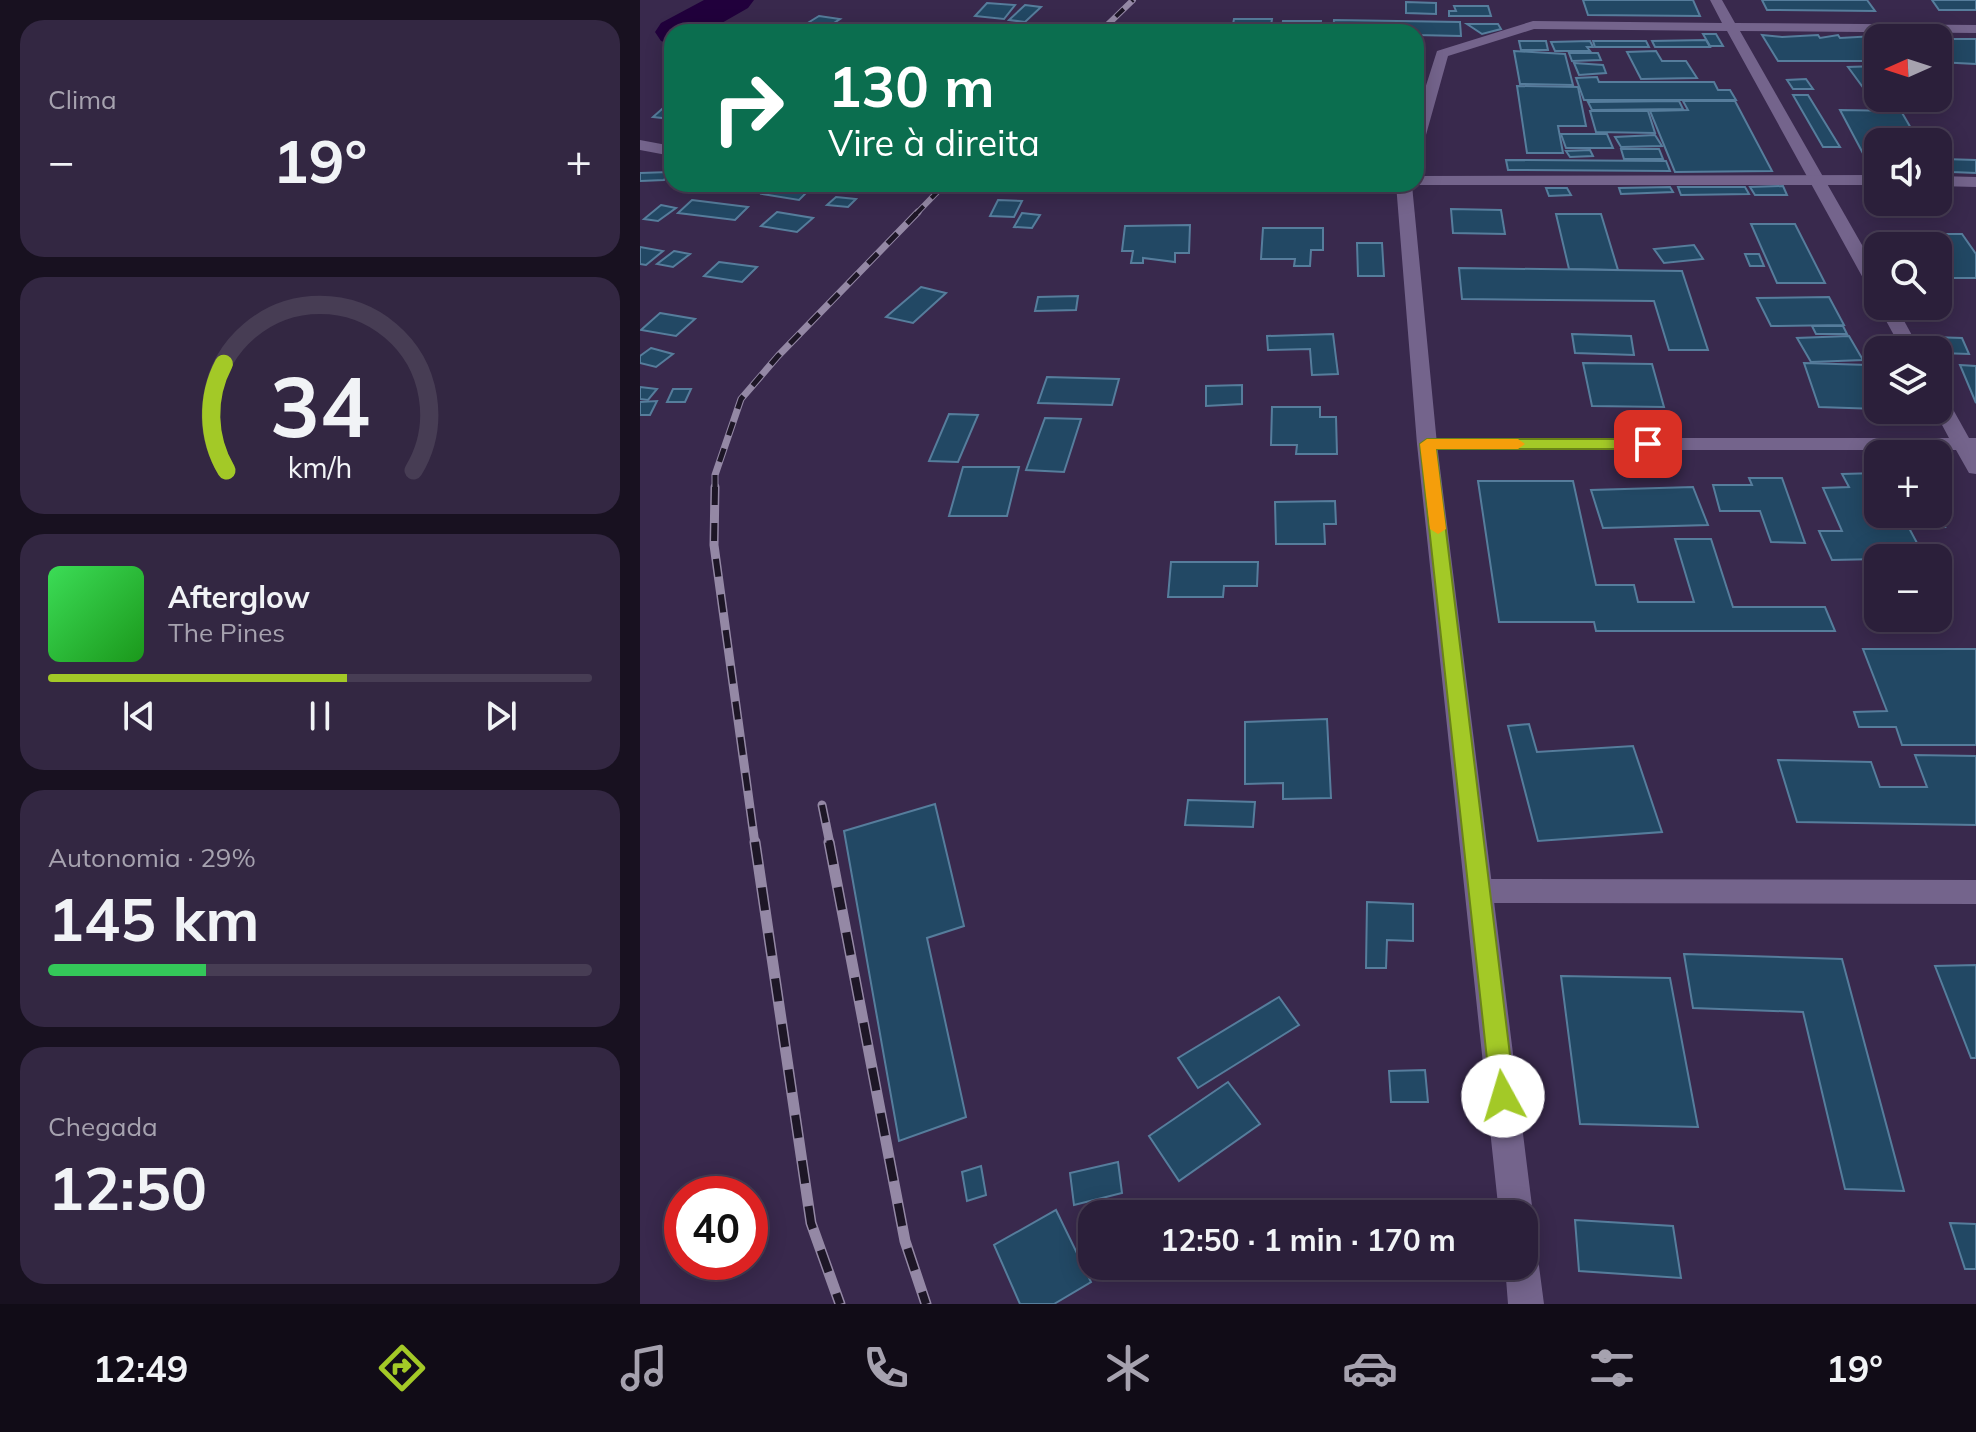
<!DOCTYPE html>
<html lang="pt">
<head>
<meta charset="utf-8">
<style>
	:root { --surface:#2b1f3a; --page:#332742; --text:#f1f3f6; --muted:#a6a2af; --line:#473d54; --accent:#a3c927 }
	body { margin:0; font-family:Mulish,sans-serif; background:var(--page); color:var(--text); height:100vh; display:flex; flex-direction:column; font-size:30px; white-space:nowrap }
	* { box-sizing:border-box; margin:0 }
	p { font-size:26px; color:var(--muted) }
	.icon { flex:none; width:44px; height:44px; fill:none; stroke:currentColor; stroke-width:2; stroke-linecap:round; stroke-linejoin:round }
	.map { position:relative; flex:1; overflow:hidden }
	.side { display:flex; flex-direction:column; gap:20px; padding:20px; background:#181120; width:640px }
	.side>* { flex:none }
	.top-card { position:absolute; left:24px; top:24px; width:760px; height:168px; border-radius:24px; box-shadow:0 4px 20px #0003,0 0 0 2px var(--line); background:#0b6e4f; color:#fff; overflow:hidden }
	.needle { width:52px; rotate:267deg }
	.controls { position:absolute; left:1224px; top:24px; display:grid; gap:16px }
	.controls a { display:grid; place-items:center; width:88px; height:88px; border-radius:16px; background:var(--surface); box-shadow:0 4px 20px #0003,0 0 0 2px var(--line); font-size:40px }
	.speed { position:absolute; left:24px; top:1176px; display:flex; gap:16px; font-size:40px; font-weight:700; text-align:center }
	.speed>* { display:grid; place-content:center; width:104px; height:104px; border-radius:50%; background:var(--surface); box-shadow:0 4px 20px #0003,0 0 0 2px var(--line); line-height:1 }
	.speed .limit { border:12px solid #d22; background:#fff; color:#111 }
	.pin { position:absolute; display:grid; place-items:center; width:68px; height:68px; color:#fff; margin:-34px; border-radius:16px; box-shadow:0 4px 12px #0006 }
	.me { position:absolute; width:88px; margin:-44px; rotate:354deg; stroke-linejoin:round; filter:drop-shadow(0 0 6px #0008) }
	.turn { display:flex; align-items:center; gap:28px; height:168px; padding:0 32px; font-size:36px }
	.turn .icon { width:104px; height:104px; stroke-width:2.5 }
	.turn b { display:block; font-size:56px; line-height:68px }
	.big { font-size:60px; font-weight:700; line-height:1.1 }
	.side .card { flex:1; display:flex; flex-direction:column; justify-content:center; gap:12px; min-width:0; padding:0 28px; border-radius:24px; background:var(--page) }
	.side .dial { align-items:center; gap:0 }
	.dial svg { height:208px; overflow:visible; fill:none; stroke:var(--line); stroke-width:7; stroke-linecap:round; text-anchor:middle }
	.dial text { fill:var(--text); stroke:none }
	.song { display:flex; align-items:center; gap:24px }
	.cover { width:96px; height:96px; border-radius:12px; background:linear-gradient(135deg,hsl(130 70% 55%),hsl(120 70% 35%)) }
	.played { height:8px; border-radius:4px; background:linear-gradient(90deg,var(--accent) 55%,var(--line) 55%) }
	.keys { display:flex; justify-content:space-around; direction:ltr }
	.heat { display:flex; justify-content:space-between; align-items:center; font-size:44px; direction:ltr }
	.charge { height:12px; border-radius:6px; background:linear-gradient(90deg,#34c759 29%,var(--line) 0) }
	.trip { position:absolute; left:438px; top:1200px; width:460px; height:80px; border-radius:24px; background:var(--surface); box-shadow:0 4px 20px #0003,0 0 0 2px var(--line); font-weight:700; line-height:80px; text-align:center }
	.menu { display:flex; height:128px; justify-content:space-around; align-items:center; background:#110c17; color:var(--muted) }
	.menu .icon { width:56px; height:56px }
	.menu .selected { color:var(--accent) }
	.menu b { font-size:36px; color:var(--text) }
	main { display:flex; flex:1; min-height:0 }
	.map>svg:first-child { display:block }
	.lines { fill:none; stroke-linecap:round; stroke-linejoin:round }
	.river { fill:#21003c; fill-rule:evenodd }
	.building { fill:#224864; stroke:#567d9c; stroke-width:2 }
	.minor { fill:#74648c; fill-rule:evenodd }
	.tertiary { fill:#74648c; fill-rule:evenodd }
	.rail-far3-casing { stroke:#9488a5; stroke-width:6 }
	.rail-far2-casing { stroke:#9488a5; stroke-width:7 }
	.rail-far1-casing { stroke:#9488a5; stroke-width:9 }
	.rail-casing { stroke:#9488a5; stroke-width:11 }
	.rail-far3 { stroke:#1d1626; stroke-width:4; stroke-dasharray:11; stroke-linecap:butt }
	.rail-far2 { stroke:#1d1626; stroke-width:5; stroke-dasharray:14; stroke-linecap:butt }
	.rail-far1 { stroke:#1d1626; stroke-width:6; stroke-dasharray:18; stroke-linecap:butt }
	.rail { stroke:#1d1626; stroke-width:8; stroke-dasharray:23; stroke-linecap:butt }
	.route { fill:#a3c927; stroke:#6a8319; stroke-width:2 }
	.slow { fill:#f59e0b }
</style>
</head>
<body>
<main>
<section class="side">
<div class="card"><p>Clima</p>
<div class="heat"><a>−</a><b class="big">19°</b><a>+</a></div>
</div>
<div class="card dial"><svg viewBox="0 0 100 80">
<path d="M14 69A42 42 0 1 1 86 69"/>
<path d="M14 69A42 42 0 0 1 13 28" stroke="#a3c927"/>
<text x="50" y="56" font-size="32" font-weight="700">34</text>
<text x="50" y="72" font-size="11">km/h</text>
</svg></div>
<div class="card">
<div class="song"><i class="cover"></i><div><b>Afterglow</b><p>The Pines</p></div></div>
<div class="played"></div>
<div class="keys"><svg class="icon" aria-label="previous" viewBox="0 0 24 24"><path d="M18 5L8 12l10 7zM5 5v14"/></svg><svg class="icon" aria-label="pause" viewBox="0 0 24 24"><path d="M8 5v14M16 5v14"/></svg><svg class="icon" aria-label="next" viewBox="0 0 24 24"><path d="M6 5l10 7-10 7zM19 5v14"/></svg></div>
</div>
<div class="card"><p>Autonomia · 29%</p><b class="big">145 km</b><div class="charge"></div></div>
<div class="card"><p>Chegada</p><b class="big">12:50</b></div>
</section>
<div class="map">
<svg width="1336" height="1304" viewBox="0 0 1336 1304">
	<rect width="100%" height="100%" fill="#39294d"/>
	<g class="lines">
		<path class="river" d="M64 0H114L108 8 66 32H32V44L21 41 15 32 21 23Z"/>
	</g>
	<g class="building">
		<path d="M943 0H1053L1060 16 948 15Z"/>
		<path d="M1122 0H1227L1235 11 1127 10Z"/>
		<path d="M1292 0H1336V10H1299Z"/>
		<path d="M766 2 796 3V14L766 13Z"/>
		<path d="M347 3 375 5 364 19 335 16Z"/>
		<path d="M385 5 401 7 385 22 369 20Z"/>
		<path d="M814 6H848L851 16H809V11H816Z"/>
		<path d="M179 16 200 19 194 23 200 24 188 32 158 29Z"/>
		<path d="M594 19H632L630 32H611L613 25 593 24Z"/>
		<path d="M694 20 820 22 821 36 776 35V32H693Z"/>
		<path d="M643 21H681L680 32H641Z"/>
		<path d="M827 24H858L861 29 842 34Z"/>
		<path d="M1063 34H1076L1083 46H1070Z"/>
		<path d="M1122 35 1142 37 1178 35 1180 38 1198 35 1200 38 1253 35 1255 38H1238V61H1138Z"/>
		<path d="M1298 39H1336V64L1298 62Z"/>
		<path d="M1066 40 1070 47H1015L1012 41Z"/>
		<path d="M879 41H906L908 50H881Z"/>
		<path d="M950 41 953 47H947L950 51H915L911 42Z"/>
		<path d="M953 41H1006L1009 47H955Z"/>
		<path d="M874 51 925 54 933 85 880 84Z"/>
		<path d="M1016 51 1022 61H1046L1057 78 1001 79 987 52Z"/>
		<path d="M929 53H958L961 60 932 61Z"/>
		<path d="M934 63 963 65 966 73 939 75Z"/>
		<path d="M1238 66V97H1230L1208 67Z"/>
		<path d="M957 77 959 82H1074L1078 90H1090L1096 100H944L936 78Z"/>
		<path d="M1166 79 1173 89H1153L1147 80Z"/>
		<path d="M877 86 938 87 946 126H918L923 153H887Z"/>
		<path d="M1153 95H1168L1200 147H1183Z"/>
		<path d="M1039 101 1043 109 952 110 948 102Z"/>
		<path d="M1043 101H1095L1132 171 1035 172 1010 111 1048 110Z"/>
		<path d="M30 102 32 119 13 117Z"/>
		<path d="M1200 110 1261 111 1279 142H1238V161H1227Z"/>
		<path d="M950 111H1008L1015 133 956 132Z"/>
		<path d="M921 134H967L973 148H926Z"/>
		<path d="M1015 135 1022 146 981 147 975 137Z"/>
		<path d="M981 149H1019L1023 159H984Z"/>
		<path d="M950 150 953 156 930 157 926 151Z"/>
		<path d="M1304 159 1336 160V173L1312 172Z"/>
		<path d="M866 160 1026 161 1030 171 868 170Z"/>
		<path d="M29 172 24 180 0 181V173Z"/>
		<path d="M1143 186 1147 195H1115L1110 187Z"/>
		<path d="M131 187 167 192 159 200 122 194Z"/>
		<path d="M1030 187 1033 192 981 194 979 188Z"/>
		<path d="M1038 187H1105L1109 194 1041 195Z"/>
		<path d="M906 188H927L931 195 909 196Z"/>
		<path d="M196 197 216 199 208 207 187 205Z"/>
		<path d="M52 200 108 207 95 220 38 213Z"/>
		<path d="M358 200 382 201 374 217 350 216Z"/>
		<path d="M21 205 36 208 18 221 4 219Z"/>
		<path d="M811 209 861 210 865 234 813 233Z"/>
		<path d="M137 212 173 218 157 232 121 226Z"/>
		<path d="M382 213 400 215 392 228 374 227Z"/>
		<path d="M916 214H961L978 270 929 269Z"/>
		<path d="M1111 224H1155L1185 283H1137Z"/>
		<path d="M550 225 549 253H535V262L503 258V263H491L493 251H482L485 226Z"/>
		<path d="M623 228H683V250H671L670 266H654L655 259H621Z"/>
		<path d="M1264 234H1322L1336 254V278H1298V246H1271Z"/>
		<path d="M717 243H742L744 276H718Z"/>
		<path d="M1054 245 1063 259 1024 263 1014 249Z"/>
		<path d="M0 247 23 251 6 265 0 264Z"/>
		<path d="M34 251 50 254 33 267 17 264Z"/>
		<path d="M1105 254H1119L1124 266H1110Z"/>
		<path d="M79 262 117 267 102 282 64 276Z"/>
		<path d="M819 268 1042 271 1068 350H1029L1014 301 822 299Z"/>
		<path d="M281 287 306 293 273 323 246 317Z"/>
		<path d="M438 296 436 310 395 311 398 297Z"/>
		<path d="M1189 297 1204 325 1131 326 1117 298Z"/>
		<path d="M20 313 55 319 36 336 1 330Z"/>
		<path d="M1172 326H1203L1207 334H1176Z"/>
		<path d="M693 334 698 374 672 375 670 349 628 350 627 336Z"/>
		<path d="M932 334 991 336 994 355 935 353Z"/>
		<path d="M1209 336 1223 360 1171 362 1157 338Z"/>
		<path d="M1292 337 1322 338 1329 354 1300 353Z"/>
		<path d="M11 348 33 354 16 367 0 363V356Z"/>
		<path d="M943 363 1012 364 1024 407 952 406Z"/>
		<path d="M1164 363 1228 365 1238 390V409L1179 407Z"/>
		<path d="M1320 365 1336 366V403Z"/>
		<path d="M407 377 479 379 472 405 398 403Z"/>
		<path d="M602 385V404L566 406V386Z"/>
		<path d="M0 387 17 389 8 400 0 399Z"/>
		<path d="M33 389H51L45 402H27Z"/>
		<path d="M17 401 10 415H0V402Z"/>
		<path d="M632 407H680V417H696L697 454H656L657 445H631Z"/>
		<path d="M309 414 338 415 318 462 289 461Z"/>
		<path d="M405 418 441 419 424 472 386 470Z"/>
		<path d="M323 467H379L367 516H309Z"/>
		<path d="M1238 473V514H1298L1305 527 1269 528 1285 558 1192 560 1179 531H1202L1183 488 1209 487 1202 474Z"/>
		<path d="M1109 478H1142L1165 543 1131 542 1120 511H1080L1073 485H1112Z"/>
		<path d="M838 481H933L956 585H994L998 602H1054L1035 539H1071L1093 607H1185L1195 631H956L954 622H859Z"/>
		<path d="M1053 487 1068 525 963 528 951 490Z"/>
		<path d="M695 501 696 524H684L685 544H636L635 502Z"/>
		<path d="M531 562H618L617 586H584L583 597H528Z"/>
		<path d="M1223 649H1336V745H1262L1256 727H1219L1214 712 1247 711Z"/>
		<path d="M687 719 691 798 643 799V783L605 784V722Z"/>
		<path d="M889 724 897 752 993 746 1022 832 898 841 868 726Z"/>
		<path d="M1275 755 1336 756V825L1157 822 1138 760 1231 762 1240 787H1287Z"/>
		<path d="M548 800 615 802 613 827 545 825Z"/>
		<path d="M295 804 324 926 287 938 326 1117 259 1141 204 831Z"/>
		<path d="M727 902 773 904V941L747 940 746 968H726Z"/>
		<path d="M1044 954 1202 959 1264 1191 1205 1189 1163 1012 1053 1008Z"/>
		<path d="M1336 965V1058H1331L1295 966Z"/>
		<path d="M921 976 1030 978 1058 1127 940 1124Z"/>
		<path d="M639 997 659 1025 558 1088 538 1058Z"/>
		<path d="M785 1070 788 1102H751L749 1071Z"/>
		<path d="M588 1082 620 1124 539 1181 509 1136Z"/>
		<path d="M478 1162 482 1193 434 1205 430 1173Z"/>
		<path d="M341 1166 346 1195 327 1201 322 1172Z"/>
		<path d="M416 1210 451 1282 414 1304H380L354 1245Z"/>
		<path d="M935 1220 1033 1226 1041 1278 939 1271Z"/>
		<path d="M1310 1223 1336 1224V1269H1325Z"/>
	</g>
	<g class="lines">
		<g class="minor">
			<path d="M1070 0H1082L1095 23 1336 25V33L1100 31 1238 273V294L1229 289 1087 31 894 29 808 56 784 142 776 147V117L797 51 893 21 1082 23Z"/>
			<path d="M1238 306H1256L1280 350H1262Z"/>
			<path d="M1298 393 1305 395 1329 438H1336V474L1329 473 1316 450H787L777 444 787 438H1309L1294 410H1298Z"/>
			<path d="M840 879 1336 880V904L840 903 830 899 826 891 830 883Z"/>
		</g>
		<g class="tertiary">
			<path d="M0 140 32 146V156L0 150Z"/>
			<path d="M1238 175V185H772L797 444 893 1214 888 1226 884 1228V1214H859L777 444 756 184H776V176Z"/>
			<path d="M1298 176 1336 177V187L1298 186Z"/>
			<path d="M278 184H545L537 189H286Z"/>
			<path d="M884 1249 894 1254 899 1266 904 1304H868L865 1266H884Z"/>
		</g>
		<defs>
			<g id="rail-far3">
				<path d="M460 32 493 0"/>
				<path d="M276 214 305 184"/>
			</g>
			<path id="rail-far2" d="M75 489V475L101 399 138 356 278 212"/>
			<g id="rail-far1">
				<path d="M75 487 74 545 115 844"/>
				<path d="M182 805 190 844"/>
			</g>
			<g id="rail">
				<path d="M115 842 171 1223 200 1304"/>
				<path d="M189 842 265 1241 286 1304"/>
			</g>
		</defs>
		<use href="#rail-far3" class="rail-far3-casing"/>
		<use href="#rail-far2" class="rail-far2-casing"/>
		<use href="#rail-far1" class="rail-far1-casing"/>
		<use href="#rail" class="rail-casing"/>
		<use href="#rail-far3" class="rail-far3"/>
		<use href="#rail-far2" class="rail-far2"/>
		<use href="#rail-far1" class="rail-far1"/>
		<use href="#rail" class="rail"/>
	</g>
	<path class="route" d="M787 439H1008L1016 444 1008 449H796L875 1096 872 1105 863 1108 855 1105 851 1096 780 444Z"/>
	<path class="slow" d="M787 439H878L885 444 878 449H796L806 529 798 534 790 529 780 444Z"/>
</svg>
<div class="controls">
<a><svg class="needle" viewBox="-14 -14 28 28"><path d="M0-13l5 13h-10z" fill="#e53935"/><path d="M0 13l5-13h-10z" fill="#a6a2af"/></svg></a>
<a><svg class="icon" aria-label="sound" viewBox="0 0 24 24"><path d="M4 9h4l5-4v14l-5-4H4zM17 9q2 3 0 6"/></svg></a>
<a><svg class="icon" aria-label="search" viewBox="0 0 24 24"><circle cx="10" cy="10" r="6"/><path d="M15 15l6 6"/></svg></a>
<a><svg class="icon" aria-label="layers" viewBox="0 0 24 24"><path d="M12 4l9 5-9 5-9-5zM3 14l9 5 9-5"/></svg></a>
<a>+</a>
<a>−</a>
</div>
<div class="speed"><div class="limit">40</div></div>
<div class="pin" style="left:1008px;top:444px;background:#d93025"><svg class="icon" aria-label="arrive" viewBox="0 0 24 24"><path d="M6 21V4h12l-3 4 3 4H6"/></svg></div>
<svg class="me" style="left:863px;top:1096px" viewBox="-20 -20 40 40"><circle r="19" fill="#fff"/><path d="M0-13L10 11 0 6-10 11z" fill="#a3c927"/></svg>
<div class="trip">12:50 · 1 min · 170 m</div>
<div class="top-card">
<div class="turn"><svg class="icon" aria-label="right" viewBox="0 0 24 24"><path d="M7 20v-9h11M14 6l5 5-5 5"/></svg><div><b>130 m</b>Vire à direita</div></div>
</div>
</div>
</main>
<nav class="menu">
<b>12:49</b>
<svg class="icon selected" aria-label="directions" viewBox="0 0 24 24"><path d="M12 3l9 9-9 9-9-9zM9 14v-3h6M13 9l2 2-2 2"/></svg>
<svg class="icon" aria-label="music" viewBox="0 0 24 24"><path d="M9 18V5l10-2v13"/><circle cx="6" cy="18" r="3"/><circle cx="16" cy="16" r="3"/></svg>
<svg class="icon" aria-label="phone" viewBox="0 0 24 24"><path d="M5 4h4l2 5-3 2q2 4 5 5l2-3 5 2v4C11 20 4 13 5 4z"/></svg>
<svg class="icon" aria-label="climate" viewBox="0 0 24 24"><path d="M12 3v18M4 7l16 10M4 17L20 7"/></svg>
<svg class="icon" aria-label="car" viewBox="0 0 24 24"><path d="M5 17H2v-5l4-1 3-4h7l3 4 3 1v5h-3M9 17h6M6 11h13"/><circle cx="7" cy="17" r="2"/><circle cx="17" cy="17" r="2"/></svg>
<svg class="icon" aria-label="filters" viewBox="0 0 24 24"><path d="M4 7h16M4 17h16"/><circle cx="9" cy="7" r="2"/><circle cx="15" cy="17" r="2"/></svg>
<b>19°</b>
</nav>
</body>
</html>
